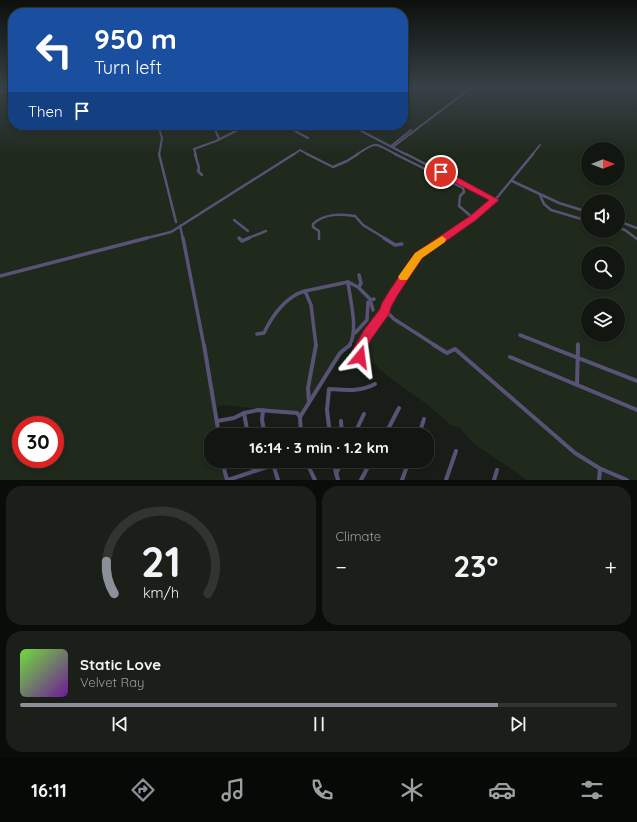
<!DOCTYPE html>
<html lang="en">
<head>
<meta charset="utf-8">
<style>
	:root { --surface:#121611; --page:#1b1f1a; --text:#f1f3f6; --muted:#9c9f9f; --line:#313531; --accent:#8c9099 }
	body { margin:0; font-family:Quicksand,sans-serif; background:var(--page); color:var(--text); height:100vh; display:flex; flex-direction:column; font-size:15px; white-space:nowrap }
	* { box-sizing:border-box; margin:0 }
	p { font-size:13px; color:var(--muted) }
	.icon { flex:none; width:22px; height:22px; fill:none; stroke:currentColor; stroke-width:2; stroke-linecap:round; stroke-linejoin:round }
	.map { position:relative; height:480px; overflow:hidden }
	.drawer { display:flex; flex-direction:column; gap:6px; padding:6px; background:#0a0c09; flex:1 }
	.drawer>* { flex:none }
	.top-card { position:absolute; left:8px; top:8px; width:400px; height:122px; border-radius:16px; box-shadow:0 2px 6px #0003,0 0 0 1px var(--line); background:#1a4fa0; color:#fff; overflow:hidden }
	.needle { width:26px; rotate:90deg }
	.fabs { position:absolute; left:581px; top:142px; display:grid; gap:8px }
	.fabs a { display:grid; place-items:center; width:44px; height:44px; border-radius:50%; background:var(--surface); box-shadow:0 2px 6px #0003,0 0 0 1px var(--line); font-size:20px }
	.speed { position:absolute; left:12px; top:416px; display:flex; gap:8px; font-size:20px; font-weight:700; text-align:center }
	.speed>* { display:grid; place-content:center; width:52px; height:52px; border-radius:50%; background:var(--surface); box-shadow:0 2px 6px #0003,0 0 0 1px var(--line); line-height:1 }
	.speed .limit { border:6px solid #d22; background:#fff; color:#111 }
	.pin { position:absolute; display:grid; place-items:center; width:34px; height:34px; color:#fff; margin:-17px; border:2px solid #fff; border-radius:50%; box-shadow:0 1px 4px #0007 }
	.me { position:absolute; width:44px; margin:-22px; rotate:16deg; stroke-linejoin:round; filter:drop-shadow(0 0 3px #0008) }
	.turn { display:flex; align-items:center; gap:14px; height:84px; padding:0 20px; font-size:18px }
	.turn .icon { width:52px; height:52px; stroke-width:2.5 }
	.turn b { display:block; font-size:28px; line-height:34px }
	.then { display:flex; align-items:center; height:38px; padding:0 20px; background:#0003; gap:8px; font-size:15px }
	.big { font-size:30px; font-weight:700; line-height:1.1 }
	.drawer .card { flex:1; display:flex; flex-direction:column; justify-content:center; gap:6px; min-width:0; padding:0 14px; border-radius:16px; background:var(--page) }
	.drawer .dial { align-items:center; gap:0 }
	.dial svg { height:104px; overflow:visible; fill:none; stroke:var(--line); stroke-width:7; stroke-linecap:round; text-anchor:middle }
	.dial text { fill:var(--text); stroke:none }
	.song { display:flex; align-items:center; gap:12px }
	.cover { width:48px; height:48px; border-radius:6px; background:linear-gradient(135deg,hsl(100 70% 55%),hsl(280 70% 35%)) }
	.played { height:4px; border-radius:2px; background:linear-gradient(90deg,var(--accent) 80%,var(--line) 80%) }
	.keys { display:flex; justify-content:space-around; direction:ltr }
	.heat { display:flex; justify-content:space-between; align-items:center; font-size:22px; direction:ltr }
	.drawer .tiles { flex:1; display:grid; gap:6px; grid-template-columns:1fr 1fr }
	.card:last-child { grid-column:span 2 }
	.trip { position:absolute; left:204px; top:428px; width:230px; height:40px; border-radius:16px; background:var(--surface); box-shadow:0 2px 6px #0003,0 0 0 1px var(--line); font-weight:700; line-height:40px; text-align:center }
	.menu { display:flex; height:64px; justify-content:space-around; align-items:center; background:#070907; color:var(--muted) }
	.menu .icon { width:28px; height:28px }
	.menu .selected { color:var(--accent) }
	.menu b { font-size:18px; color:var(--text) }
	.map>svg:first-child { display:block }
	.built { fill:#1f291c; fill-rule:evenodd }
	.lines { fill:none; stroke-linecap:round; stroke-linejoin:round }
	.minor-far3 { stroke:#585376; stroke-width:2 }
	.minor-far2 { stroke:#585376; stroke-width:2.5 }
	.minor-far1 { stroke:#585376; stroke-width:3.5 }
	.minor { stroke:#585376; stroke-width:4 }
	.route { fill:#e11d48; stroke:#92132f }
	.slow { fill:#f59e0b }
</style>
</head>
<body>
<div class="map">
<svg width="637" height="480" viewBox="0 0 637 480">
	<rect width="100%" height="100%" fill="#181e17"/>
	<path class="built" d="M0 87H13V125H403V87H637V480H527L473 443 460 428 451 425 424 402 390 378 360 351 362 347 352 342 301 413 222 405 214 408 218 435H211V461H223L227 480H0ZM588 149H618V179H588ZM588 201H618V231H588ZM588 253H618V283H588ZM588 305H618V335H588ZM21 425H55V459H21Z"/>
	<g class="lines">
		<g class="minor-far3">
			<path d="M0 93 13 88"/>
			<path d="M158 125 162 138 159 155"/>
			<path d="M213 125 219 139"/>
			<path d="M284 125 308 138"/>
			<path d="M350 125 407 155"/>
			<path d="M158 126 165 125"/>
			<path d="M391 146 411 130"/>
			<path d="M393 147 472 87"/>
			<path d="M196 155 194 149 216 141 248 125"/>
			<path d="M293 155 300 150 309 155"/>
			<path d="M356 155C378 140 374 143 397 155"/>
			<path d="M532 155 540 145"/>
		</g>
		<g class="minor-far2">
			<path d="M159 154 176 222"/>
			<path d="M195 154 199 168 198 171 202 175"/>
			<path d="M307 154 333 167 347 161 358 154"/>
			<path d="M395 154 463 188 464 192 460 196 459 206 473 218"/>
			<path d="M406 154 495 200"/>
			<path d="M512 181 559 203 588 212"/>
			<path d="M540 195 544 204 551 210 588 221"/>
			<path d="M234 220 248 231"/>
			<path d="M618 221 637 228"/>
			<path d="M180 226 183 239"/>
			<path d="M618 228 625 230 637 239"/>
			<path d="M239 238 240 239"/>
			<path d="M143 239 171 232 294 154"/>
			<path d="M246 239 266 231"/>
			<path d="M319 239V231L313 227V224C325 213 340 214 355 216L363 225 386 239"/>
			<path d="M442 239 473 218 495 200 533 154"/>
		</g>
		<g class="minor-far1">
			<path d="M183 238 204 346"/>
			<path d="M239 238 242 241 249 238"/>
			<path d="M384 238 395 245 402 244"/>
			<path d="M359 275 361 283 359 287"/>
			<path d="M0 276 147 238"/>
			<path d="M348 282C350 300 359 331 349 346"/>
			<path d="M305 291 348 282 358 287 371 300 374 299"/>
			<path d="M355 333 367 320 368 302 371 303 373 310"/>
			<path d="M257 334 264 333C272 316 286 296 305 291L311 305 316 346"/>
			<path d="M520 335 548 346"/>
			<path d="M361 346 385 311"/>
			<path d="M436 346 394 319 385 310 393 293 418 255 443 238"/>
			<path d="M578 346V344"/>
		</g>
		<g class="minor">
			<path d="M204 345 219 435"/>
			<path d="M362 345 358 351 365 372"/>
			<path d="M434 345 447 353 455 349 575 453 599 468 627 480"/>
			<path d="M545 345 637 381"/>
			<path d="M510 357 637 410"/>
			<path d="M577 385 578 345"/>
			<path d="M309 403 308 388 316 345"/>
			<path d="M263 410 262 420 265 435"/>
			<path d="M244 413 248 435"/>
			<path d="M300 417 340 353 350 345"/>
			<path d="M217 421 234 418 244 413 258 410 297 413 300 417 301 435"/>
			<path d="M341 421 342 435"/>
			<path d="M330 435 327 410 329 389C346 390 360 392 375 384"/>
			<path d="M354 435 364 414"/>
			<path d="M385 435 399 408"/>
			<path d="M419 435 424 419"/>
			<path d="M222 461 227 480"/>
			<path d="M252 461 254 471"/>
			<path d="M272 461 278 480"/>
			<path d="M306 461 315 480"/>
			<path d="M333 461 338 480"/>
			<path d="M336 474 342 461"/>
			<path d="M228 480 273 465"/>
			<path d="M361 480 371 461"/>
			<path d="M402 480 409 461"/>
			<path d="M446 480 456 451"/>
			<path d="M494 480 497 470"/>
			<path d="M599 480 600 469"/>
		</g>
	</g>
	<linearGradient id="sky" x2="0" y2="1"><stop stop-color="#0d100d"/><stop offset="0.56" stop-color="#374147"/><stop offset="1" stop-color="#374147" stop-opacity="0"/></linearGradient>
	<rect width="637" height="155" fill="url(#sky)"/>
	<path class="route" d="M438 170H444L499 200 476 220 422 258 397 296 391 307 389 314 372 338 364 352 366 357 364 361 360 362 356 361 352 351 364 330 380 309 382 303 390 290 415 253 470 216 489 200 438 174Z"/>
	<path class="slow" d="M442 236 446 239 445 242 422 258 407 280H400L398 277 400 274 415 253Z"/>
</svg>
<div class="fabs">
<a><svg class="needle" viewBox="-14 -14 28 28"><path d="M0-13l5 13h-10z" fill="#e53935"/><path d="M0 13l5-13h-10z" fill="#9c9f9f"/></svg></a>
<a><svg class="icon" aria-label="sound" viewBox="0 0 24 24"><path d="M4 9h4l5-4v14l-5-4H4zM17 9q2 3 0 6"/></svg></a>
<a><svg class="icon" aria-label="search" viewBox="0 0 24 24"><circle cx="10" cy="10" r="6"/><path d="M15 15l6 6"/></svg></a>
<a><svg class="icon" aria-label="layers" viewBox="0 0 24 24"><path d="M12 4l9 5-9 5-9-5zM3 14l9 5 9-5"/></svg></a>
</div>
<div class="speed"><div class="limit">30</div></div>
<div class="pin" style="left:441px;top:172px;background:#d93025"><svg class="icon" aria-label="arrive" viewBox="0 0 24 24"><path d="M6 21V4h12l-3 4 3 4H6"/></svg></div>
<svg class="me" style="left:360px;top:357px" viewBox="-20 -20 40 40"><path d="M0-17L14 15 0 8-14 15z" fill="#e11d48" stroke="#fff" stroke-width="4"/></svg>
<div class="trip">16:14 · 3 min · 1.2 km</div>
<div class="top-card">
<div class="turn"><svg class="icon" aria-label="left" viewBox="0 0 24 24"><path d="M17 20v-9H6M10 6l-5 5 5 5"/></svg><div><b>950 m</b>Turn left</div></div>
<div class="then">Then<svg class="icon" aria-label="arrive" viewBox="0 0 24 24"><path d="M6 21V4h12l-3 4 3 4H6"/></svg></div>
</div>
</div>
<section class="drawer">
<div class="tiles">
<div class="card dial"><svg viewBox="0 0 100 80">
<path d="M14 69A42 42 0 1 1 86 69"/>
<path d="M14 69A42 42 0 0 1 8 44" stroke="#8c9099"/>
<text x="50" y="56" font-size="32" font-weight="700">21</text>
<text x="50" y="72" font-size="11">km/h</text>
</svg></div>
<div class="card"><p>Climate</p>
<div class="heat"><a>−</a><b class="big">23°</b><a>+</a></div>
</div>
<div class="card">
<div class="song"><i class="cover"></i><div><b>Static Love</b><p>Velvet Ray</p></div></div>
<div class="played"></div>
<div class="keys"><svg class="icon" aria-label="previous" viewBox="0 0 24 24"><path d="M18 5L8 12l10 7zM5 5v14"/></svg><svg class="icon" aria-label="pause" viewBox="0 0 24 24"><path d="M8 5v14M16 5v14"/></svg><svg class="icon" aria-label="next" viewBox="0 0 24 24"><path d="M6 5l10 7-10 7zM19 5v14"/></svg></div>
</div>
</div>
</section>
<nav class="menu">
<b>16:11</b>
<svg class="icon selected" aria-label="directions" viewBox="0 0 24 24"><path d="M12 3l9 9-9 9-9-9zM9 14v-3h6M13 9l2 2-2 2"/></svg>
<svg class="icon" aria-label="music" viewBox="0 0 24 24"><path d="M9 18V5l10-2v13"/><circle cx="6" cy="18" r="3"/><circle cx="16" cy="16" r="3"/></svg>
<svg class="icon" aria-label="phone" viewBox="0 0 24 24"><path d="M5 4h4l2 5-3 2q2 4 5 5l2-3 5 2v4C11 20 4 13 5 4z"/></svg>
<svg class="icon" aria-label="climate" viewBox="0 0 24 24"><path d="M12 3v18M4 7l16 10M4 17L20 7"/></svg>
<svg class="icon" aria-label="car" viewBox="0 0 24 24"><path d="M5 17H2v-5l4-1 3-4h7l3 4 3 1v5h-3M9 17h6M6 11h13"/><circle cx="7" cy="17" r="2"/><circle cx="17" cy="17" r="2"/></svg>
<svg class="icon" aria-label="filters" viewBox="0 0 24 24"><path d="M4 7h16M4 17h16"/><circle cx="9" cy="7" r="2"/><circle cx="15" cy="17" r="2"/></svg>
</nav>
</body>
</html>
